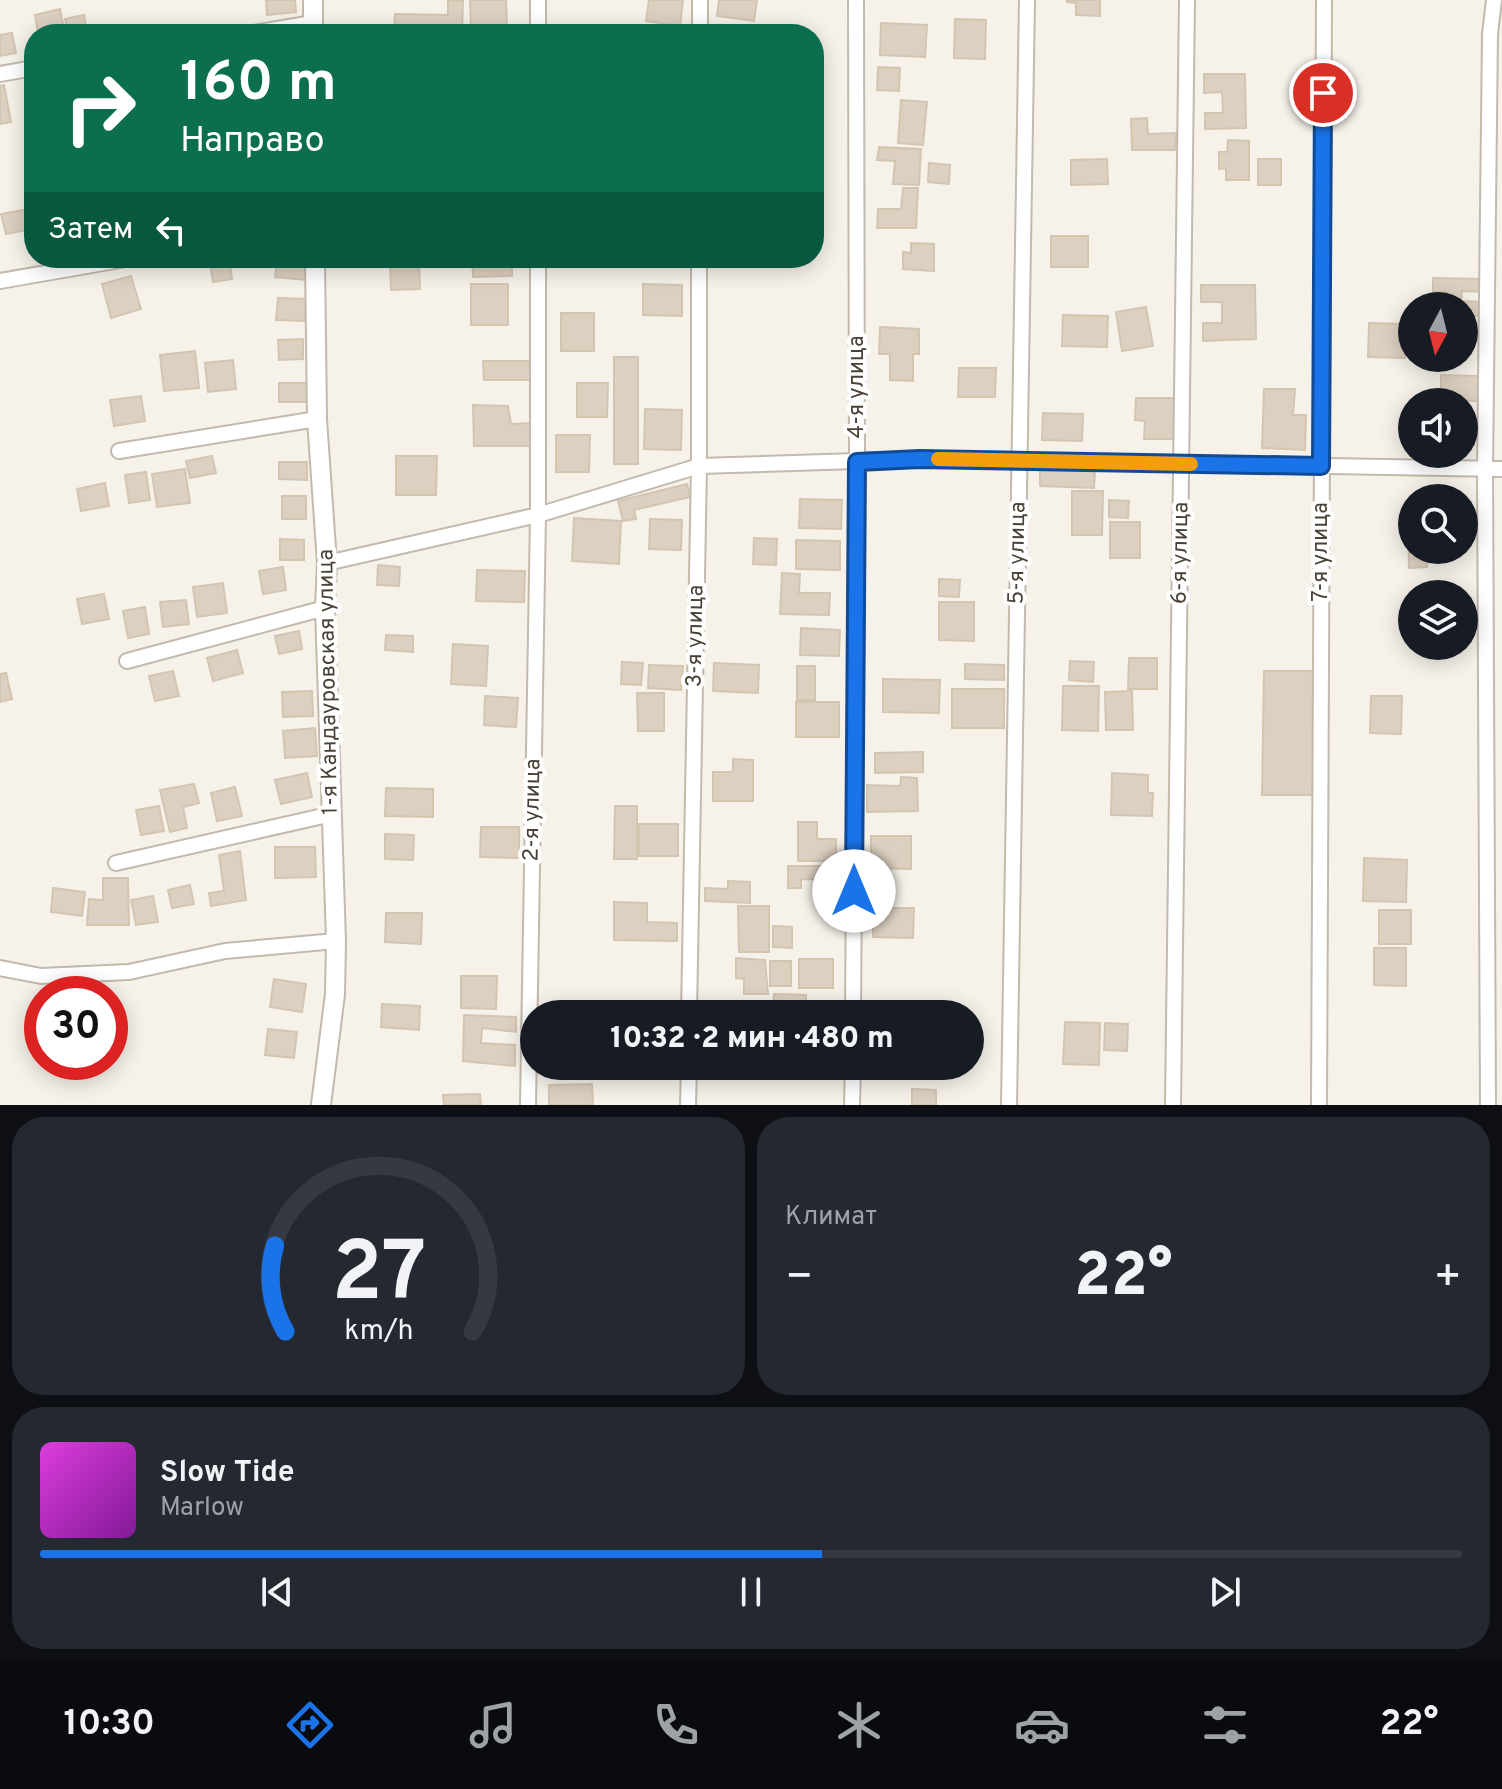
<!DOCTYPE html>
<html lang="ru">
<head>
<meta charset="utf-8">
<style>
	:root { --surface:#171b24; --page:#242831; --text:#f1f3f6; --muted:#9ea1a6; --line:#363941; --accent:#1a73e8 }
	body { margin:0; font-family:Overpass,sans-serif; background:var(--page); color:var(--text); height:100vh; display:flex; flex-direction:column; font-size:30px; white-space:nowrap }
	* { box-sizing:border-box; margin:0 }
	p { font-size:26px; color:var(--muted) }
	.icon { flex:none; width:44px; height:44px; fill:none; stroke:currentColor; stroke-width:2; stroke-linecap:round; stroke-linejoin:round }
	.map { position:relative; height:1105px; overflow:hidden }
	.side { display:flex; flex-direction:column; gap:12px; padding:12px; background:#0d0f14; flex:1 }
	.side>* { flex:none }
	.hud { position:absolute; left:24px; top:24px; width:800px; height:244px; border-radius:32px; box-shadow:0 4px 20px #0003; background:#0b6e4f; color:#fff; overflow:hidden }
	.needle { width:52px; rotate:187deg }
	.buttons { position:absolute; left:1398px; top:292px; display:grid; gap:16px }
	.buttons a { display:grid; place-items:center; width:80px; height:80px; border-radius:50%; background:var(--surface); box-shadow:0 4px 20px #0003; font-size:40px }
	.speed { position:absolute; left:24px; top:976px; display:flex; gap:16px; font-size:40px; font-weight:700; text-align:center }
	.speed>* { display:grid; place-content:center; width:104px; height:104px; border-radius:50%; background:var(--surface); box-shadow:0 4px 20px #0003; line-height:1 }
	.speed .limit { border:12px solid #d22; background:#fff; color:#111 }
	.pin { position:absolute; display:grid; place-items:center; width:68px; height:68px; color:#fff; margin:-34px; border:4px solid #fff; border-radius:50%; box-shadow:0 2px 8px #0007 }
	.me { position:absolute; width:88px; margin:-44px; rotate:0deg; stroke-linejoin:round; filter:drop-shadow(0 0 6px #0008) }
	.turn { display:flex; align-items:center; gap:28px; height:168px; padding:0 24px; font-size:36px }
	.turn .icon { width:104px; height:104px; stroke-width:2.5 }
	.turn b { display:block; font-size:56px; line-height:68px }
	.then { display:flex; align-items:center; height:76px; padding:0 24px; background:#0003; gap:16px; font-size:30px }
	.big { font-size:60px; font-weight:800; line-height:1.1 }
	.side .tile { flex:1; display:flex; flex-direction:column; justify-content:center; gap:12px; min-width:0; padding:0 28px; border-radius:32px; background:var(--page) }
	.side .dial { align-items:center; gap:0 }
	.dial svg { height:208px; overflow:visible; fill:none; stroke:var(--line); stroke-width:7; stroke-linecap:round; text-anchor:middle }
	.dial text { fill:var(--text); stroke:none }
	.song { display:flex; align-items:center; gap:24px }
	.cover { width:96px; height:96px; border-radius:12px; background:linear-gradient(135deg,hsl(300 70% 55%),hsl(290 70% 35%)) }
	.played { height:8px; border-radius:4px; background:linear-gradient(90deg,var(--accent) 55%,var(--line) 55%) }
	.keys { display:flex; justify-content:space-around; direction:ltr }
	.heat { display:flex; justify-content:space-between; align-items:center; font-size:44px; direction:ltr }
	.side .tiles { flex:1; display:grid; gap:12px; grid-template-columns:1fr 1fr }
	.tile:last-child { grid-column:span 2 }
	.trip { position:absolute; left:520px; top:1000px; width:464px; height:80px; border-radius:40px; background:var(--surface); box-shadow:0 4px 20px #0003; font-weight:800; line-height:80px; text-align:center }
	.tabs { display:flex; height:128px; justify-content:space-around; align-items:center; background:#090b0e; color:var(--muted) }
	.tabs .icon { width:56px; height:56px }
	.tabs .selected { color:var(--accent) }
	.tabs b { font-size:36px; color:var(--text) }
	.map>svg:first-child { display:block }
	.building { fill:#dcd0c1; stroke:#d4c5b1; stroke-width:2 }
	.lines { fill:none; stroke-linecap:round; stroke-linejoin:round }
	.minor-casing { stroke:#c3b9ac; stroke-width:18 }
	.tertiary-casing { stroke:#c3b9ac; stroke-width:22 }
	.minor { stroke:#fff; stroke-width:14 }
	.tertiary { stroke:#fff; stroke-width:18 }
	.route-casing { stroke:#114b97; stroke-width:20 }
	.route { stroke:#1a73e8; stroke-width:14 }
	.slow { stroke:#f59e0b; stroke-width:14 }
	.labels { text-anchor:middle; dominant-baseline:central; stroke-width:8; stroke-linejoin:round; paint-order:stroke }
	.street-label { font-size:22px; fill:#4b4237; stroke:#fff }
</style>
</head>
<body>
<div class="map">
<svg width="1502" height="1105" viewBox="0 0 1502 1105">
	<rect width="100%" height="100%" fill="#f6f2ea"/>
	<g class="building">
		<path d="M266 0H295L296 12 267 15Z"/>
		<path d="M448 0 463 1 462 34H394L395 14 448 15Z"/>
		<path d="M470 0H506L507 27 471 28Z"/>
		<path d="M649 0H683L680 26 646 21Z"/>
		<path d="M719 0H757L754 21 717 16Z"/>
		<path d="M1067 0H1100V16L1076 15V3L1067 2Z"/>
		<path d="M60 9 64 29 52 31V34H38L35 15Z"/>
		<path d="M84 15 87 34H68L65 19Z"/>
		<path d="M955 19 986 20 985 59 954 58Z"/>
		<path d="M881 23 927 25 925 57 880 55Z"/>
		<path d="M12 33 16 53 0 56V35Z"/>
		<path d="M878 67 900 68 899 91 877 90Z"/>
		<path d="M1204 74H1245L1246 128 1205 129V113H1223L1222 92 1204 93Z"/>
		<path d="M4 85 11 122 0 124V86Z"/>
		<path d="M901 100 927 102 923 145 898 143Z"/>
		<path d="M1147 118 1148 134 1176 133 1175 150H1132L1131 119Z"/>
		<path d="M1228 140 1249 141V180H1226V168L1219 169V152H1227Z"/>
		<path d="M879 147 921 149 919 185 893 184 895 161 877 160Z"/>
		<path d="M1107 159 1108 184 1071 185V160Z"/>
		<rect x="1258" y="159" width="23" height="26"/>
		<path d="M929 163 950 165 949 184 928 182Z"/>
		<path d="M903 188H918L916 228H877L878 209H901Z"/>
		<path d="M34 208V252L29 253 26 230 6 234 1 214Z"/>
		<rect x="1051" y="236" width="37" height="31"/>
		<path d="M911 243 934 244V271L903 269V252L911 253Z"/>
		<path d="M209 258H229L232 279 213 282Z"/>
		<path d="M277 258H308L306 280 275 277Z"/>
		<path d="M472 258H512V276L473 277Z"/>
		<path d="M560 258H602L603 265 560 266Z"/>
		<path d="M390 263H419L420 289 391 290Z"/>
		<path d="M131 276 141 309 111 318 102 284Z"/>
		<path d="M1433 278 1481 279V292L1462 291 1461 301 1481 302 1480 316 1464 315V306H1446L1447 292H1433Z"/>
		<rect x="471" y="284" width="37" height="41"/>
		<path d="M643 284 682 285V316L643 315Z"/>
		<path d="M1201 285H1255L1256 339 1203 341V323H1222V302H1201Z"/>
		<path d="M278 298 306 299 305 321 276 320Z"/>
		<path d="M1146 307 1153 346 1122 351 1116 312Z"/>
		<rect x="561" y="313" width="33" height="38"/>
		<path d="M1063 315 1108 316 1107 347 1062 346Z"/>
		<path d="M1369 323 1406 324 1405 358 1368 357Z"/>
		<path d="M880 327 919 329V354H913V381L890 380V354H879Z"/>
		<path d="M303 339V359L279 360 278 340Z"/>
		<path d="M195 351 199 388 164 391 160 355Z"/>
		<rect x="614" y="357" width="24" height="107"/>
		<path d="M233 360 236 389 208 392 205 363Z"/>
		<path d="M483 361H530L531 380H484Z"/>
		<path d="M959 368H996L995 397H958Z"/>
		<path d="M1441 375 1478 376V401L1441 400Z"/>
		<rect x="279" y="383" width="29" height="19"/>
		<path d="M577 383H608L607 417H577Z"/>
		<path d="M1264 389H1295L1293 415H1306L1305 450 1262 448Z"/>
		<path d="M141 396 145 421 114 426 110 400Z"/>
		<path d="M1136 398H1176V439H1144L1145 421 1135 420Z"/>
		<path d="M473 405 508 406 511 424 531 423V446H474Z"/>
		<path d="M645 409 682 410 681 450 644 449Z"/>
		<path d="M1043 413 1083 414 1082 441 1042 440Z"/>
		<path d="M1464 416H1475L1474 445H1464Z"/>
		<path d="M556 435H590L589 472H556Z"/>
		<path d="M212 456 216 473 190 478 186 461Z"/>
		<path d="M396 456H437L436 495H396Z"/>
		<path d="M279 462H307V480L279 479Z"/>
		<path d="M185 469 190 503 157 507 152 474Z"/>
		<path d="M1040 469 1095 471 1094 488 1040 486Z"/>
		<path d="M146 472 150 500 129 503 125 475Z"/>
		<path d="M105 483 109 506 81 511 77 489Z"/>
		<path d="M687 484 690 497 634 510 636 519 623 521 618 501Z"/>
		<path d="M1072 491H1103L1102 535H1072Z"/>
		<rect x="282" y="496" width="24" height="23"/>
		<path d="M800 499 842 500 841 529 799 528Z"/>
		<path d="M1109 500 1129 501 1128 518 1109 517Z"/>
		<path d="M574 518 621 521 619 564 572 561Z"/>
		<path d="M650 519 682 520 681 550 649 549Z"/>
		<rect x="1110" y="522" width="30" height="36"/>
		<path d="M1408 527H1412V550H1444V557H1427V567L1409 568Z"/>
		<path d="M754 538 777 539 776 565 753 564Z"/>
		<path d="M280 539 304 540V560H280Z"/>
		<path d="M796 540 840 541V570L796 569Z"/>
		<path d="M378 565 400 567 399 586 377 585Z"/>
		<path d="M283 567 286 590 263 594 259 571Z"/>
		<path d="M477 570 525 571 524 602 476 601Z"/>
		<path d="M782 573 800 574 799 593H830L829 615 780 614Z"/>
		<path d="M939 579 960 580 959 597 939 596Z"/>
		<path d="M223 583 227 613 197 617 193 587Z"/>
		<path d="M104 594 109 619 82 624 77 599Z"/>
		<path d="M186 600 189 624 163 627 160 602Z"/>
		<path d="M939 602H974V641L939 640Z"/>
		<path d="M145 607 149 634 128 638 123 611Z"/>
		<path d="M801 628 840 630 839 656 800 655Z"/>
		<path d="M299 631 302 649 279 654 275 636Z"/>
		<path d="M386 635 413 636V652L385 650Z"/>
		<path d="M453 644 488 646 486 686 451 684Z"/>
		<path d="M237 650 243 673 213 681 207 658Z"/>
		<path d="M1129 658H1157V689H1128Z"/>
		<path d="M1070 661 1094 662 1093 682 1069 680Z"/>
		<path d="M622 662 643 663 641 685 621 684Z"/>
		<path d="M714 663 759 665 758 693 713 691Z"/>
		<path d="M965 664 1004 665V680L965 679Z"/>
		<path d="M649 665 683 666 681 690 648 688Z"/>
		<rect x="797" y="666" width="18" height="34"/>
		<path d="M173 671 179 696 155 701 149 676Z"/>
		<path d="M1264 671H1315L1313 795H1262Z"/>
		<path d="M6 673 12 699 0 702V674Z"/>
		<path d="M883 679 940 680 939 713 883 712Z"/>
		<path d="M1063 686H1099L1098 731 1062 730Z"/>
		<rect x="952" y="689" width="52" height="39"/>
		<path d="M312 691 313 716 283 717 282 692Z"/>
		<path d="M1132 691 1133 730H1106L1105 692Z"/>
		<path d="M637 693H664V731H638Z"/>
		<path d="M485 696 518 698 516 727 484 725Z"/>
		<path d="M1371 696H1402L1401 734 1370 733Z"/>
		<rect x="796" y="702" width="43" height="35"/>
		<path d="M315 728 317 756 285 758 283 731Z"/>
		<path d="M923 752V772L875 773V753Z"/>
		<path d="M733 759 753 760V801H713V772H733Z"/>
		<path d="M307 773 312 797 281 804 275 780Z"/>
		<path d="M1112 773 1148 775V793H1153L1152 816 1111 815Z"/>
		<path d="M901 777 917 778 918 811 867 812V785L900 786Z"/>
		<path d="M194 784 199 803 183 807 187 828 170 832 160 790Z"/>
		<path d="M235 787 242 816 217 821 211 793Z"/>
		<path d="M386 788 433 789V817L385 816Z"/>
		<path d="M159 806 164 831 141 835 136 810Z"/>
		<path d="M615 806H637V859H614Z"/>
		<path d="M798 822H817V839H836V861H798Z"/>
		<rect x="639" y="824" width="39" height="32"/>
		<path d="M481 827H519V858L480 857Z"/>
		<path d="M385 834 414 835 413 860 385 859Z"/>
		<path d="M871 836H911V869L871 868Z"/>
		<path d="M275 847H315L316 877 275 878Z"/>
		<path d="M240 851 246 900 211 906 209 893 224 891 219 855Z"/>
		<path d="M1364 858 1407 860 1406 902 1363 901Z"/>
		<path d="M788 866H838V880L801 879V888H788Z"/>
		<path d="M103 878H128L129 925H87L89 899 103 900Z"/>
		<path d="M728 881 750 882V903L705 901V888L728 889Z"/>
		<path d="M190 885 194 904 172 908 168 890Z"/>
		<path d="M53 888 85 892 82 916 51 912Z"/>
		<path d="M153 896 158 922 136 925 131 900Z"/>
		<path d="M614 902 647 903V922L677 923V941L614 940Z"/>
		<path d="M738 906H769V952H739Z"/>
		<path d="M873 908H914L913 938 873 937Z"/>
		<rect x="1379" y="910" width="32" height="34"/>
		<path d="M386 913H422L421 944 385 942Z"/>
		<path d="M773 926 792 927V948L773 947Z"/>
		<path d="M1374 948H1406V986L1374 985Z"/>
		<path d="M736 958 765 960 768 994H744V979L736 978Z"/>
		<rect x="799" y="959" width="34" height="29"/>
		<rect x="770" y="961" width="21" height="25"/>
		<path d="M461 976H497L496 1009 461 1008Z"/>
		<path d="M274 979 306 984 302 1012 270 1007Z"/>
		<path d="M774 994 806 995V1014H773Z"/>
		<path d="M382 1004 420 1006 419 1030 381 1027Z"/>
		<path d="M464 1015 516 1017V1032L482 1028 481 1043 515 1045V1066L463 1061Z"/>
		<path d="M1065 1022 1100 1023 1099 1065 1063 1064Z"/>
		<path d="M1105 1023 1128 1024 1127 1051 1104 1050Z"/>
		<path d="M268 1029 297 1032 294 1058 265 1055Z"/>
		<rect x="636" y="1066" width="39" height="5"/>
		<path d="M592 1084 593 1105H549V1085Z"/>
		<path d="M912 1089 936 1090V1105H912Z"/>
		<path d="M480 1094 481 1105H444L443 1095Z"/>
	</g>
	<g class="lines">
		<defs>
			<g id="minor">
				<path d="M247 34 313 23"/>
				<path d="M538 34V0"/>
				<path d="M700 34V0"/>
				<path d="M0 74 34 68"/>
				<path d="M0 281 132 258"/>
				<path d="M119 451 317 419"/>
				<path d="M327 563 538 515 699 466 920 459 1502 469"/>
				<path d="M127 661 325 608"/>
				<path d="M116 863 332 814"/>
				<path d="M0 968 41 976 129 972 225 951 336 941"/>
				<path d="M689 1014 699 466V258"/>
				<path d="M853 1014 857 462 856 0"/>
				<path d="M528 1105 538 515V258"/>
				<path d="M688 1105 689 1066"/>
				<path d="M852 1105 853 1066"/>
				<path d="M1009 1105 1027 0"/>
				<path d="M1173 1105 1187 0"/>
				<path d="M1319 1105 1324 0"/>
				<path d="M1488 1105 1485 469 1490 34 1494 0"/>
			</g>
			<g id="tertiary">
				<path d="M313 34V0"/>
				<path d="M315 258 317 419 327 563 325 608 336 941 335 994 321 1105"/>
			</g>
		</defs>
		<use href="#minor" class="minor-casing"/>
		<use href="#tertiary" class="tertiary-casing"/>
		<use href="#minor" class="minor"/>
		<use href="#tertiary" class="tertiary"/>
	</g>
	<g class="lines">
		<defs>
			<path id="route" d="M854 891 857 462 920 459 1321 466 1323 93"/>
		</defs>
		<use href="#route" class="route-casing"/>
		<use href="#route" class="route"/>
		<path class="slow" d="M938 459 1191 464"/>
	</g>
	<g class="labels">
		<g class="street-label">
			<text transform="translate(857 387) rotate(-90)">4-я улица</text>
			<text transform="translate(1321 552) rotate(-90)">7-я улица</text>
			<text transform="translate(1018 553) rotate(-89)">5-я улица</text>
			<text transform="translate(1181 553) rotate(-89)">6-я улица</text>
			<text transform="translate(696 636) rotate(-89)">3-я улица</text>
			<text transform="translate(329 682) rotate(-91)">1-я Кандауровская улица</text>
			<text transform="translate(533 810) rotate(-89)">2-я улица</text>
		</g>
	</g>
</svg>
<div class="buttons">
<a><svg class="needle" viewBox="-14 -14 28 28"><path d="M0-13l5 13h-10z" fill="#e53935"/><path d="M0 13l5-13h-10z" fill="#9ea1a6"/></svg></a>
<a><svg class="icon" aria-label="sound" viewBox="0 0 24 24"><path d="M4 9h4l5-4v14l-5-4H4zM17 9q2 3 0 6"/></svg></a>
<a><svg class="icon" aria-label="search" viewBox="0 0 24 24"><circle cx="10" cy="10" r="6"/><path d="M15 15l6 6"/></svg></a>
<a><svg class="icon" aria-label="layers" viewBox="0 0 24 24"><path d="M12 4l9 5-9 5-9-5zM3 14l9 5 9-5"/></svg></a>
</div>
<div class="speed"><div class="limit">30</div></div>
<div class="pin" style="left:1323px;top:93px;background:#d93025"><svg class="icon" aria-label="arrive" viewBox="0 0 24 24"><path d="M6 21V4h12l-3 4 3 4H6"/></svg></div>
<svg class="me" style="left:854px;top:891px" viewBox="-20 -20 40 40"><circle r="19" fill="#fff"/><path d="M0-13L10 11 0 6-10 11z" fill="#1a73e8"/></svg>
<div class="trip">10:32 · 2 мин · 480 m</div>
<div class="hud">
<div class="turn"><svg class="icon" aria-label="right" viewBox="0 0 24 24"><path d="M7 20v-9h11M14 6l5 5-5 5"/></svg><div><b>160 m</b>Направо</div></div>
<div class="then">Затем<svg class="icon" aria-label="left" viewBox="0 0 24 24"><path d="M17 20v-9H6M10 6l-5 5 5 5"/></svg></div>
</div>
</div>
<section class="side">
<div class="tiles">
<div class="tile dial"><svg viewBox="0 0 100 80">
<path d="M14 69A42 42 0 1 1 86 69"/>
<path d="M14 69A42 42 0 0 1 10 36" stroke="#1a73e8"/>
<text x="50" y="56" font-size="32" font-weight="700">27</text>
<text x="50" y="72" font-size="11">km/h</text>
</svg></div>
<div class="tile"><p>Климат</p>
<div class="heat"><a>−</a><b class="big">22°</b><a>+</a></div>
</div>
<div class="tile">
<div class="song"><i class="cover"></i><div><b>Slow Tide</b><p>Marlow</p></div></div>
<div class="played"></div>
<div class="keys"><svg class="icon" aria-label="previous" viewBox="0 0 24 24"><path d="M18 5L8 12l10 7zM5 5v14"/></svg><svg class="icon" aria-label="pause" viewBox="0 0 24 24"><path d="M8 5v14M16 5v14"/></svg><svg class="icon" aria-label="next" viewBox="0 0 24 24"><path d="M6 5l10 7-10 7zM19 5v14"/></svg></div>
</div>
</div>
</section>
<nav class="tabs">
<b>10:30</b>
<svg class="icon selected" aria-label="directions" viewBox="0 0 24 24"><path d="M12 3l9 9-9 9-9-9zM9 14v-3h6M13 9l2 2-2 2"/></svg>
<svg class="icon" aria-label="music" viewBox="0 0 24 24"><path d="M9 18V5l10-2v13"/><circle cx="6" cy="18" r="3"/><circle cx="16" cy="16" r="3"/></svg>
<svg class="icon" aria-label="phone" viewBox="0 0 24 24"><path d="M5 4h4l2 5-3 2q2 4 5 5l2-3 5 2v4C11 20 4 13 5 4z"/></svg>
<svg class="icon" aria-label="climate" viewBox="0 0 24 24"><path d="M12 3v18M4 7l16 10M4 17L20 7"/></svg>
<svg class="icon" aria-label="car" viewBox="0 0 24 24"><path d="M5 17H2v-5l4-1 3-4h7l3 4 3 1v5h-3M9 17h6M6 11h13"/><circle cx="7" cy="17" r="2"/><circle cx="17" cy="17" r="2"/></svg>
<svg class="icon" aria-label="filters" viewBox="0 0 24 24"><path d="M4 7h16M4 17h16"/><circle cx="9" cy="7" r="2"/><circle cx="15" cy="17" r="2"/></svg>
<b>22°</b>
</nav>
</body>
</html>
